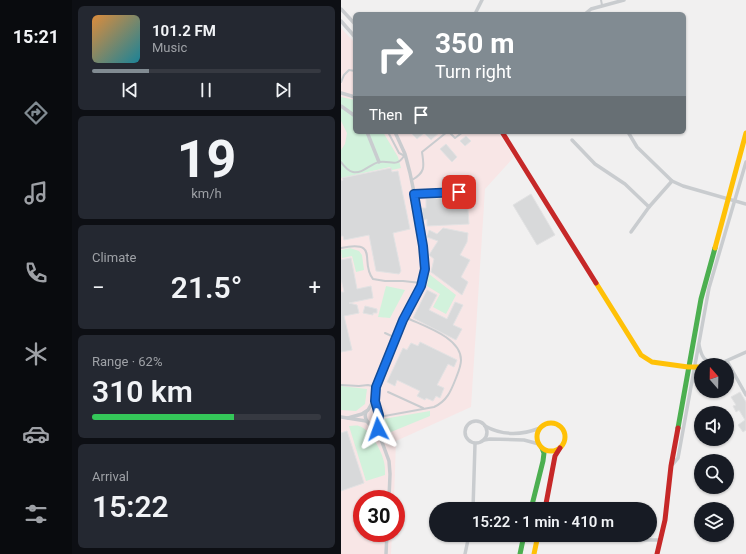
<!DOCTYPE html>
<html lang="en">
<head>
<meta charset="utf-8">
<style>
	:root { --surface:#171b24; --page:#242831; --text:#f1f3f6; --muted:#9ea1a6; --line:#363941; --accent:#818b92 }
	body { margin:0; font-family:Roboto,sans-serif; background:var(--page); color:var(--text); height:100vh; display:flex; flex-direction:column; font-size:15px; white-space:nowrap }
	* { box-sizing:border-box; margin:0 }
	p { font-size:13px; color:var(--muted) }
	.icon { flex:none; width:22px; height:22px; fill:none; stroke:currentColor; stroke-width:2; stroke-linecap:round; stroke-linejoin:round }
	.map { position:relative; flex:1; overflow:hidden }
	.details { display:flex; flex-direction:column; gap:6px; padding:6px; background:#0d0f14; width:269px }
	.details>* { flex:none }
	.banner { position:absolute; left:12px; top:12px; width:333px; height:122px; border-radius:6px; box-shadow:0 1px 3px #0004; background:#818b92; color:#fff; overflow:hidden }
	.needle { width:26px; rotate:340deg }
	.buttons { position:absolute; left:353px; top:358px; display:grid; gap:8px }
	.buttons a { display:grid; place-items:center; width:40px; height:40px; border-radius:50%; background:var(--surface); box-shadow:0 1px 3px #0004; font-size:20px }
	.speed { position:absolute; left:12px; top:490px; display:flex; gap:8px; font-size:20px; font-weight:700; text-align:center }
	.speed>* { display:grid; place-content:center; width:52px; height:52px; border-radius:50%; background:var(--surface); box-shadow:0 1px 3px #0004; line-height:1 }
	.speed .limit { border:6px solid #d22; background:#fff; color:#111 }
	.pin { position:absolute; display:grid; place-items:center; width:34px; height:34px; color:#fff; margin:-17px; border-radius:8px; box-shadow:0 2px 6px #0006 }
	.me { position:absolute; width:44px; margin:-22px; rotate:356deg; stroke-linejoin:round; filter:drop-shadow(0 0 3px #0008) }
	.turn { display:flex; align-items:center; gap:14px; height:84px; padding:0 16px; font-size:18px }
	.turn .icon { width:52px; height:52px; stroke-width:2.5 }
	.turn b { display:block; font-size:28px; line-height:34px }
	.then { display:flex; align-items:center; height:38px; padding:0 16px; background:#0003; gap:8px; font-size:15px }
	.big { font-size:30px; font-weight:600; line-height:1.1 }
	.details .card { flex:1; display:flex; flex-direction:column; justify-content:center; gap:6px; min-width:0; padding:0 14px; border-radius:6px; background:var(--page) }
	.details .dial { align-items:center; gap:0 }
	.dial b { font-size:52px; line-height:1 }
	.song { display:flex; align-items:center; gap:12px }
	.cover { width:48px; height:48px; border-radius:6px; background:linear-gradient(135deg,hsl(30 70% 55%),hsl(190 70% 35%)) }
	.played { height:4px; border-radius:2px; background:linear-gradient(90deg,var(--accent) 25%,var(--line) 25%) }
	.keys { display:flex; justify-content:space-around; direction:ltr }
	.heat { display:flex; justify-content:space-between; align-items:center; font-size:22px; direction:ltr }
	.charge { height:6px; border-radius:3px; background:linear-gradient(90deg,#34c759 62%,var(--line) 0) }
	.trip { position:absolute; left:88px; top:502px; width:228px; height:40px; border-radius:20px; background:var(--surface); box-shadow:0 1px 3px #0004; font-weight:600; line-height:40px; text-align:center }
	main { display:flex; flex:1; min-height:0 }
	.menu { display:flex; flex-direction:column; width:72px; justify-content:space-around; align-items:center; background:#090b0e; color:var(--muted) }
	.menu .icon { width:28px; height:28px }
	.menu .active { color:var(--accent) }
	.menu b { font-size:18px; color:var(--text) }
	.map>svg:first-child { display:block }
	.medical { fill:#f8e6e6 }
	.green { fill:#d2f2dc }
	.building { fill:#d8d9da; stroke:#e2e2e3 }
	.lines { fill:none; stroke-linecap:round; stroke-linejoin:round }
	.lane { stroke:#c9cccf; stroke-width:2 }
	.street { stroke:#c9cccf; stroke-width:3.5 }
	.fast { stroke:#4caf50; stroke-width:5 }
	.slow { stroke:#ffc107; stroke-width:5 }
	.jam { stroke:#c62828; stroke-width:5 }
	.route-casing { stroke:#114b97; stroke-width:10 }
	.route { stroke:#1a73e8; stroke-width:7 }
</style>
</head>
<body>
<main>
<nav class="menu">
<b>15:21</b>
<svg class="icon active" aria-label="directions" viewBox="0 0 24 24"><path d="M12 3l9 9-9 9-9-9zM9 14v-3h6M13 9l2 2-2 2"/></svg>
<svg class="icon" aria-label="music" viewBox="0 0 24 24"><path d="M9 18V5l10-2v13"/><circle cx="6" cy="18" r="3"/><circle cx="16" cy="16" r="3"/></svg>
<svg class="icon" aria-label="phone" viewBox="0 0 24 24"><path d="M5 4h4l2 5-3 2q2 4 5 5l2-3 5 2v4C11 20 4 13 5 4z"/></svg>
<svg class="icon" aria-label="climate" viewBox="0 0 24 24"><path d="M12 3v18M4 7l16 10M4 17L20 7"/></svg>
<svg class="icon" aria-label="car" viewBox="0 0 24 24"><path d="M5 17H2v-5l4-1 3-4h7l3 4 3 1v5h-3M9 17h6M6 11h13"/><circle cx="7" cy="17" r="2"/><circle cx="17" cy="17" r="2"/></svg>
<svg class="icon" aria-label="filters" viewBox="0 0 24 24"><path d="M4 7h16M4 17h16"/><circle cx="9" cy="7" r="2"/><circle cx="15" cy="17" r="2"/></svg>
</nav>
<section class="details">
<div class="card">
<div class="song"><i class="cover"></i><div><b>101.2 FM</b><p>Music</p></div></div>
<div class="played"></div>
<div class="keys"><svg class="icon" aria-label="previous" viewBox="0 0 24 24"><path d="M18 5L8 12l10 7zM5 5v14"/></svg><svg class="icon" aria-label="pause" viewBox="0 0 24 24"><path d="M8 5v14M16 5v14"/></svg><svg class="icon" aria-label="next" viewBox="0 0 24 24"><path d="M6 5l10 7-10 7zM19 5v14"/></svg></div>
</div>
<div class="card dial"><b>19</b><p>km/h</p></div>
<div class="card"><p>Climate</p>
<div class="heat"><a>−</a><b class="big">21.5°</b><a>+</a></div>
</div>
<div class="card"><p>Range · 62%</p><b class="big">310 km</b><div class="charge"></div></div>
<div class="card"><p>Arrival</p><b class="big">15:22</b></div>
</section>
<div class="map">
<svg width="405" height="554" viewBox="0 0 405 554">
	<rect width="100%" height="100%" fill="#f1f0f0"/>
	<path class="medical" d="M0 28 14 43V132H157L173 157 144 189 130 407 55 441 53 499H21V533H51L50 554H0Z"/>
	<g class="green">
		<path d="M0 97 14 100V132H42L57 157 60 168 51 170 49 167 0 178V150L4 144 6 133 0 121Z"/>
		<path d="M9 248 18 251 21 255 23 270 15 272 11 256 1 258 0 250Z"/>
		<path d="M88 274 115 295 105 314 92 307 99 294 86 286Z"/>
		<path d="M45 286 64 290 49 318 37 317Z"/>
		<path d="M0 386 26 389 24 404 15 411 0 410Z"/>
		<path d="M89 411V416L45 434 42 419Z"/>
		<path d="M8 426C11 426 15 425 18 426 29 429 41 451 43 462 44 466 44 470 44 475L25 481Z"/>
	</g>
	<g class="building">
		<path d="M69 132H99L90 140 83 133 76 139Z"/>
		<path d="M125 136 130 141 124 146 119 141Z"/>
		<path d="M105 144 116 157 111 162 99 149Z"/>
		<path d="M50 168 51 172 57 171 69 229 52 233 60 271 58 274 35 271 28 235 3 240 2 236H0V181L2 180 1 178Z"/>
		<path d="M117 177 118 185 101 186V178Z"/>
		<path d="M190 194 214 235 196 245 172 205Z"/>
		<path d="M126 197 128 224 86 226V219L82 220 81 208H85V199Z"/>
		<path d="M102 228 127 233 126 242 119 255 129 260 120 277 127 282 121 295 90 272 93 259 88 255 97 241 86 237 88 230 96 234Z"/>
		<path d="M10 258 16 289 30 286 32 298 8 303 16 305 18 313 3 316 11 350 0 352V292H3L0 279V260Z"/>
		<path d="M86 290 96 295 88 310 106 319 114 302 122 305 112 325 121 329 115 340 72 318Z"/>
		<path d="M24 306 36 309V313H32V315L22 313Z"/>
		<path d="M79 342 116 360 113 367 107 364 96 385 103 388 99 398 95 396 92 401 85 398 84 400 76 396 79 391 56 380 54 386 46 382 62 348 66 350 70 343 77 346Z"/>
		<path d="M399 392 405 402V430L402 432 397 425 404 420 398 410 395 412 392 406 395 405 390 397Z"/>
		<path d="M6 431 23 483 0 491V433Z"/>
	</g>
	<g class="lines">
		<g class="lane">
			<path d="M260 0 261 5"/>
			<path d="M0 82 3 75 8 70 14 71"/>
			<path d="M13 90 14 88"/>
			<path d="M47 132 58 153 64 156"/>
			<path d="M108 132 114 138 122 132"/>
			<path d="M0 162C3 166 7 171 12 172 22 174 29 164 38 162 50 160 55 168 63 156"/>
			<path d="M71 180C85 172 83 166 81 152L106 132"/>
			<path d="M73 194 118 192"/>
			<path d="M0 248C40 240 18 262 32 279L44 281H62L80 283"/>
			<path d="M44 333 55 338"/>
			<path d="M0 385 18 386 27 385 35 387"/>
			<path d="M47 392 82 408"/>
			<path d="M38 417 93 407C106 401 110 391 115 378 117 373 120 366 120 360 120 337 82 326 64 317"/>
		</g>
		<g class="street">
			<path d="M0 9 14 24"/>
			<path d="M134 14 141 0"/>
			<path d="M244 14 250 9 283 0"/>
			<path d="M0 21 14 37"/>
			<path d="M0 93 14 97"/>
			<path d="M0 106 14 116"/>
			<path d="M26 132 38 162"/>
			<path d="M287 132 296 147 331 181 342 186 405 204"/>
			<path d="M231 140 254 164 284 184 308 207"/>
			<path d="M290 232 308 207 331 181"/>
			<path d="M358 345C361 359 363 360 376 365"/>
			<path d="M386 361 405 395"/>
			<path d="M376 365 405 352"/>
			<path d="M34 398 38 415 37 424 38 434 48 461 49 474 48 499"/>
			<path d="M25 412C21 420 32 427 38 434"/>
			<path d="M0 417 25 421"/>
			<path d="M7 418 21 414 27 410 31 403 35 387 62 320 80 286 84 269 75 202 69 173 64 154 54 132"/>
			<circle cx="135" cy="432" r="11"/>
			<path d="M144 426C162 436 181 435 199 428"/>
			<path d="M143 440 149 439 183 440 198 444"/>
			<path d="M331 465 337 458 368 288 405 162"/>
			<path d="M132 509 134 444"/>
			<path d="M288 540H319"/>
			<path d="M45 554 46 533"/>
			<path d="M124 554 128 535"/>
		</g>
		<g class="fast">
			<path d="M337 428 360 299 374 248"/>
			<path d="M190 509 202 461 203 453 201 448"/>
			<path d="M179 554 183 535"/>
		</g>
		<g class="slow">
			<path d="M374 248 405 133"/>
			<path d="M255 283 300 355 311 362 347 367H360"/>
			<circle cx="210" cy="437" r="14"/>
			<path d="M193 554 197 535"/>
		</g>
		<g class="jam">
			<path d="M161 132 255 283"/>
			<path d="M204 509 214 456 219 448"/>
			<path d="M316 554 324 520 330 466 337 428"/>
		</g>
	</g>
	<g class="lines">
		<defs>
			<path id="route" d="M37 429 38 415 34 401 35 387 62 320 80 286 84 269 82 246 73 194 118 192"/>
		</defs>
		<use href="#route" class="route-casing"/>
		<use href="#route" class="route"/>
	</g>
</svg>
<div class="buttons">
<a><svg class="needle" viewBox="-14 -14 28 28"><path d="M0-13l5 13h-10z" fill="#e53935"/><path d="M0 13l5-13h-10z" fill="#9ea1a6"/></svg></a>
<a><svg class="icon" aria-label="sound" viewBox="0 0 24 24"><path d="M4 9h4l5-4v14l-5-4H4zM17 9q2 3 0 6"/></svg></a>
<a><svg class="icon" aria-label="search" viewBox="0 0 24 24"><circle cx="10" cy="10" r="6"/><path d="M15 15l6 6"/></svg></a>
<a><svg class="icon" aria-label="layers" viewBox="0 0 24 24"><path d="M12 4l9 5-9 5-9-5zM3 14l9 5 9-5"/></svg></a>
</div>
<div class="speed"><div class="limit">30</div></div>
<div class="pin" style="left:118px;top:192px;background:#d93025"><svg class="icon" aria-label="arrive" viewBox="0 0 24 24"><path d="M6 21V4h12l-3 4 3 4H6"/></svg></div>
<svg class="me" style="left:37px;top:429px" viewBox="-20 -20 40 40"><path d="M0-17L14 15 0 8-14 15z" fill="#1a73e8" stroke="#fff" stroke-width="4"/></svg>
<div class="trip">15:22 · 1 min · 410 m</div>
<div class="banner">
<div class="turn"><svg class="icon" aria-label="right" viewBox="0 0 24 24"><path d="M7 20v-9h11M14 6l5 5-5 5"/></svg><div><b>350 m</b>Turn right</div></div>
<div class="then">Then<svg class="icon" aria-label="arrive" viewBox="0 0 24 24"><path d="M6 21V4h12l-3 4 3 4H6"/></svg></div>
</div>
</div>
</main>
</body>
</html>
